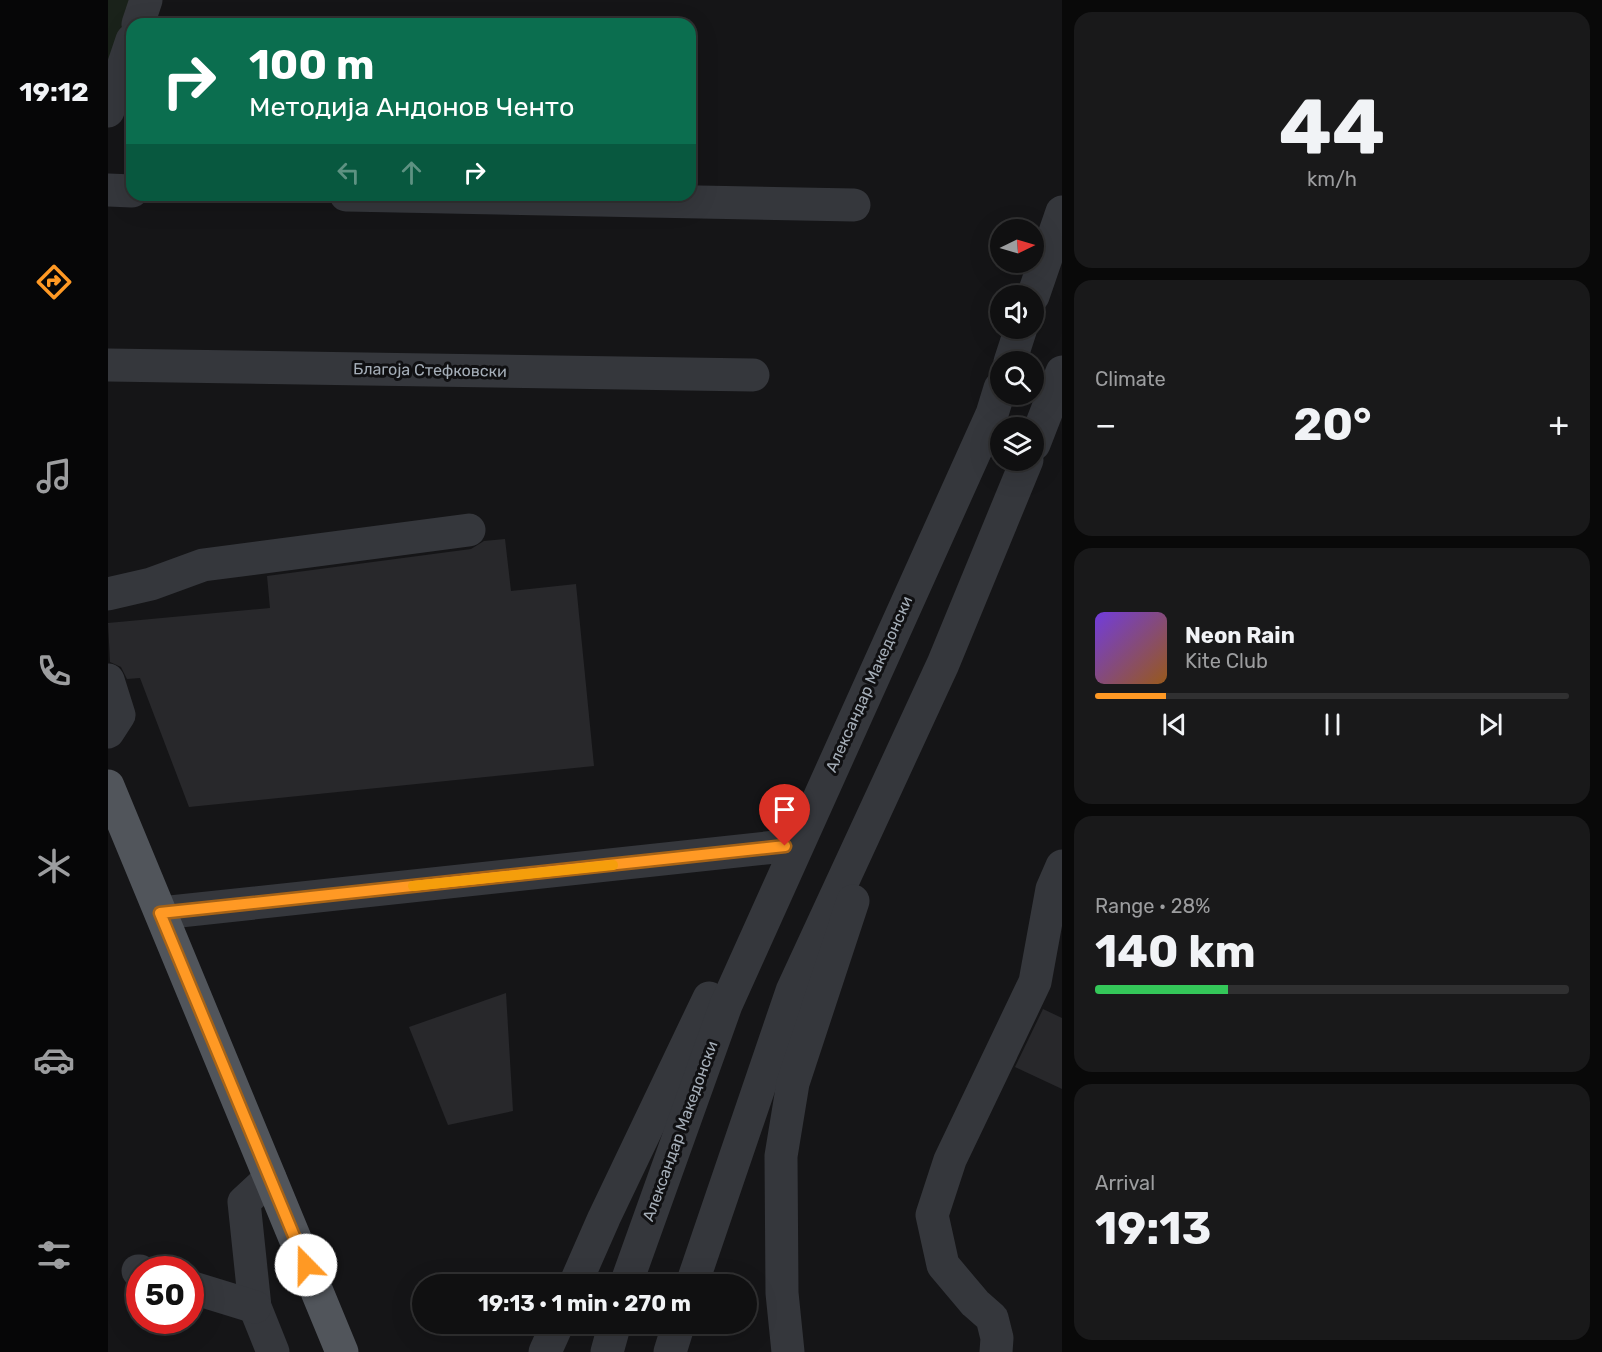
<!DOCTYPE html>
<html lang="en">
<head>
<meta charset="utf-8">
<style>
	:root { --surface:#101011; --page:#19191a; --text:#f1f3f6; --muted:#9c9d9f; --line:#303031; --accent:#ff9924 }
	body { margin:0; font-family:Rubik,sans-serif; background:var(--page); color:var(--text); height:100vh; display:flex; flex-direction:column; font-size:22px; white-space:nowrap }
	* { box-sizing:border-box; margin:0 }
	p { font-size:20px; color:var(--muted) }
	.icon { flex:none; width:33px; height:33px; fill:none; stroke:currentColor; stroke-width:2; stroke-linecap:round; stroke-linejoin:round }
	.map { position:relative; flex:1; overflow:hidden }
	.sheet { display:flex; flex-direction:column; gap:12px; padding:12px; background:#090909; width:540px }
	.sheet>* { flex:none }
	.hud { position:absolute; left:18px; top:18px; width:570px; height:183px; border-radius:18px; box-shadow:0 6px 24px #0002,0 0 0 2px var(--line); background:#0b6e4f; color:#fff; overflow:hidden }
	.needle { width:39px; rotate:85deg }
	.tools { position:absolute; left:882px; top:219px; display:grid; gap:12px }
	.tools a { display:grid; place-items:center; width:54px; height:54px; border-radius:50%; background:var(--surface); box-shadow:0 6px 24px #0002,0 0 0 2px var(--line); font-size:30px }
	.speed { position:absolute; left:18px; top:1256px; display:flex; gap:12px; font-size:30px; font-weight:700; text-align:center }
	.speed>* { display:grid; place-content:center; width:78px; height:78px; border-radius:50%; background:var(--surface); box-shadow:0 6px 24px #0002,0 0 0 2px var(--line); line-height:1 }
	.speed .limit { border:9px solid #d22; background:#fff; color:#111 }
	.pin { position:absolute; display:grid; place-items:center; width:51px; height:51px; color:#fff; margin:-62px -26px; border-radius:50% 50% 50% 0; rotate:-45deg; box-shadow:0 0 6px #0007 }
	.pin .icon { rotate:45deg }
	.me { position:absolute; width:66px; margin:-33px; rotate:338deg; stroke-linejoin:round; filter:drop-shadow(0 0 4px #0008) }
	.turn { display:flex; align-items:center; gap:21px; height:126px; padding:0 24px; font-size:27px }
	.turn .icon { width:78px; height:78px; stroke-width:2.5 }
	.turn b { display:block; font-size:42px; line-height:51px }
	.lanes { display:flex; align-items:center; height:57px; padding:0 24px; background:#0003; justify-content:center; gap:30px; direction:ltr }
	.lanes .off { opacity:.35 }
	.big { font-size:45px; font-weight:700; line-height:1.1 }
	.sheet .tile { flex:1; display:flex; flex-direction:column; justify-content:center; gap:9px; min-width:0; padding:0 21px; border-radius:18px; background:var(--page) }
	.sheet .dial { align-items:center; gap:0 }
	.dial b { font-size:78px; line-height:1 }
	.song { display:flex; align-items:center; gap:18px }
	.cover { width:72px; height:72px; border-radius:9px; background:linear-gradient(135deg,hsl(260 70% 55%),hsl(30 70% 35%)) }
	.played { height:6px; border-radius:3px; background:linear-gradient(90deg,var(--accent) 15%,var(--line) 15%) }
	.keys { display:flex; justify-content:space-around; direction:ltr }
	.heat { display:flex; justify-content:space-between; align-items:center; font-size:33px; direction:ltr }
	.charge { height:9px; border-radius:4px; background:linear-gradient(90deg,#34c759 28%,var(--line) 0) }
	.trip { position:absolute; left:304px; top:1274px; width:345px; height:60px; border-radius:30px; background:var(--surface); box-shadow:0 6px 24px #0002,0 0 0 2px var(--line); font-weight:700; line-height:60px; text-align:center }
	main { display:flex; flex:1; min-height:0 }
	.dock { display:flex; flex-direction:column; width:108px; justify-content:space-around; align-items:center; background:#060607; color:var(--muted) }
	.dock .icon { width:42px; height:42px }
	.dock .on { color:var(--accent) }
	.dock b { font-size:27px; color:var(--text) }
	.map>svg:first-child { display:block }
	.green { fill:#1a221a }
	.building { fill:#28282b }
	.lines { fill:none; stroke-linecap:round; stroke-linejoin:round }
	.minor { stroke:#35373c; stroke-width:33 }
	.major { stroke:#51555b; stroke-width:33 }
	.route-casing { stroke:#a66317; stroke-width:15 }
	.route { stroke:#ff9924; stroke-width:10 }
	.slow { stroke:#f59e0b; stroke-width:10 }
	.labels { text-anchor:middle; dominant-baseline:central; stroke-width:6; stroke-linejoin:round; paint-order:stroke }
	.street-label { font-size:16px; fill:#a5aeb8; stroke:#101012 }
</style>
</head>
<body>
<main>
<nav class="dock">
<b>19:12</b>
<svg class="icon on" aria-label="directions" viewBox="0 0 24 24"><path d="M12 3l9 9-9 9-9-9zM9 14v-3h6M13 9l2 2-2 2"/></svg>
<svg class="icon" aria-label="music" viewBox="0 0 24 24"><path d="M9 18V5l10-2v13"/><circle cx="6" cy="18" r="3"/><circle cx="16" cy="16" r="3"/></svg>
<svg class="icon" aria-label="phone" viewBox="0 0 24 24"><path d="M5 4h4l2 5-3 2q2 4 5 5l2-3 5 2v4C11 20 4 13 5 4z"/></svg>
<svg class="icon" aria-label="climate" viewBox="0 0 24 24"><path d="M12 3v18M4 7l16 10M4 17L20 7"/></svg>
<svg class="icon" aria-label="car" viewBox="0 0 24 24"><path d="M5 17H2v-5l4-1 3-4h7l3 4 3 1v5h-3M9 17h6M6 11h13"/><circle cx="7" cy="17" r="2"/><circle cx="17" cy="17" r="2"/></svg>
<svg class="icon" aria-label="filters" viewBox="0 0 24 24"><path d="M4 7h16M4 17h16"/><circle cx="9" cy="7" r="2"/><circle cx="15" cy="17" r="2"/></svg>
</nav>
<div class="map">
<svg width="954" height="1352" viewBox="0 0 954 1352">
	<rect width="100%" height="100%" fill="#151517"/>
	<path class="green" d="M0 0H29L0 77Z"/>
	<g class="building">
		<path d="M397 539 403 591 468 584 486 766 81 807 32 678 19 679 13 667 2 662 0 623 162 608 159 576 363 549 376 541Z"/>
		<path d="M398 993 405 1111 340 1125 301 1027Z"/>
		<path d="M935 1009 954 1018V1089L907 1067Z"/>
	</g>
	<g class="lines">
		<g class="minor">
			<path d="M30 24 38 0"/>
			<path d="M0 111 24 40"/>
			<path d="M0 190 24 191"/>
			<path d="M238 195 746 205"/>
			<path d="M925 296 954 212"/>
			<path d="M902 362 913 328"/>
			<path d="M0 365 645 375"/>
			<path d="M926 444 954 372"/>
			<path d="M0 594 43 584 95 565 361 530"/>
			<path d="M0 680 11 715 0 732"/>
			<path d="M53 913 677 846"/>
			<path d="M162 1178 136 1202 147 1307 165 1352"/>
			<path d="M30 1271H32"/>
			<path d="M467 1284 496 1218 601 998"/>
			<path d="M518 1284 618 1005 884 414 892 388"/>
			<path d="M584 1284 684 991 835 664 919 460"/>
			<path d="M82 1287 147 1307"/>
			<path d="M437 1352 450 1323"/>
			<path d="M499 1352 507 1323"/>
			<path d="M562 1352 571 1323"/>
			<path d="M680 1352 674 1293 673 1156 685 1083 745 901"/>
			<path d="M888 1352 889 1338 884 1318 867 1303 835 1265 824 1215 842 1160 927 982 944 889 954 866"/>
		</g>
		<path class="major" d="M0 786 234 1352"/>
	</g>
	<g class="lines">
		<defs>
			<path id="route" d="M198 1265 52 913 677 846"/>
		</defs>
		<use href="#route" class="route-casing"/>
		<use href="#route" class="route"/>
		<path class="slow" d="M305 886 505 865"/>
	</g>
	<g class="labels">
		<g class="street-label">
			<text transform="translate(322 370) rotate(1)">Благоја Стефковски</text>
			<text transform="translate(761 684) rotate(-66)">Александар Македонски</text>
			<text transform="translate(572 1131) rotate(-70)">Александар Македонски</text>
		</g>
	</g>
</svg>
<div class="tools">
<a><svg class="needle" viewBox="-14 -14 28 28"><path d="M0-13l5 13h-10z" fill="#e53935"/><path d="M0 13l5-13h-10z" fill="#9c9d9f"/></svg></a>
<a><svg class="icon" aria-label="sound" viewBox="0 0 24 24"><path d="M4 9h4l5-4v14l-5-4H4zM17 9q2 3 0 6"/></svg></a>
<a><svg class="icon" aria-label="search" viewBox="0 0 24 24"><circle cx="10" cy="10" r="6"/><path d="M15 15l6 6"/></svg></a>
<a><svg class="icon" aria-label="layers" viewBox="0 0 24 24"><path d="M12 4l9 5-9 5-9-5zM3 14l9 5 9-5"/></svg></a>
</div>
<div class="speed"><div class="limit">50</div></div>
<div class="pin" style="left:677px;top:846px;background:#d93025"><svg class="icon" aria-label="arrive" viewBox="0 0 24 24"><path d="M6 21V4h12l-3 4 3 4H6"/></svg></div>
<svg class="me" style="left:198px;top:1265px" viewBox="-20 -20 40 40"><circle r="19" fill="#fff"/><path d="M0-13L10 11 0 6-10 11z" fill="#ff9924"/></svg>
<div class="trip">19:13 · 1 min · 270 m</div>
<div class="hud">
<div class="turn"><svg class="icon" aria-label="right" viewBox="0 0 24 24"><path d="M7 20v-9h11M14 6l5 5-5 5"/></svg><div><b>100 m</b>Методија Андонов Ченто</div></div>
<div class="lanes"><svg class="icon off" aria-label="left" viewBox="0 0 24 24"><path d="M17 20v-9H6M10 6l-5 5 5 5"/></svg><svg class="icon off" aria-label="ahead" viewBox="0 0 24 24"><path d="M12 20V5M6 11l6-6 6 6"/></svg><svg class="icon" aria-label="right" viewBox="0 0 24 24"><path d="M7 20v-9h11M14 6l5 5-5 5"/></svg></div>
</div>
</div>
<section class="sheet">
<div class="tile dial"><b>44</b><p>km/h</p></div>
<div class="tile"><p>Climate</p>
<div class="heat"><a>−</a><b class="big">20°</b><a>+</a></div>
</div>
<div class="tile">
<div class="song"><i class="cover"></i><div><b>Neon Rain</b><p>Kite Club</p></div></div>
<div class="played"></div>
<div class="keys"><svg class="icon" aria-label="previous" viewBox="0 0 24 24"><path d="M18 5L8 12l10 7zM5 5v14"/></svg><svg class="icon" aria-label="pause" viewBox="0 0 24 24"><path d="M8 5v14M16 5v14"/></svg><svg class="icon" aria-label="next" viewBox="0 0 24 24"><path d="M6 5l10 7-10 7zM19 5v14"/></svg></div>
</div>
<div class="tile"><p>Range · 28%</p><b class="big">140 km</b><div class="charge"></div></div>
<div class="tile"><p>Arrival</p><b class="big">19:13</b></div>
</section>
</main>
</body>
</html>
